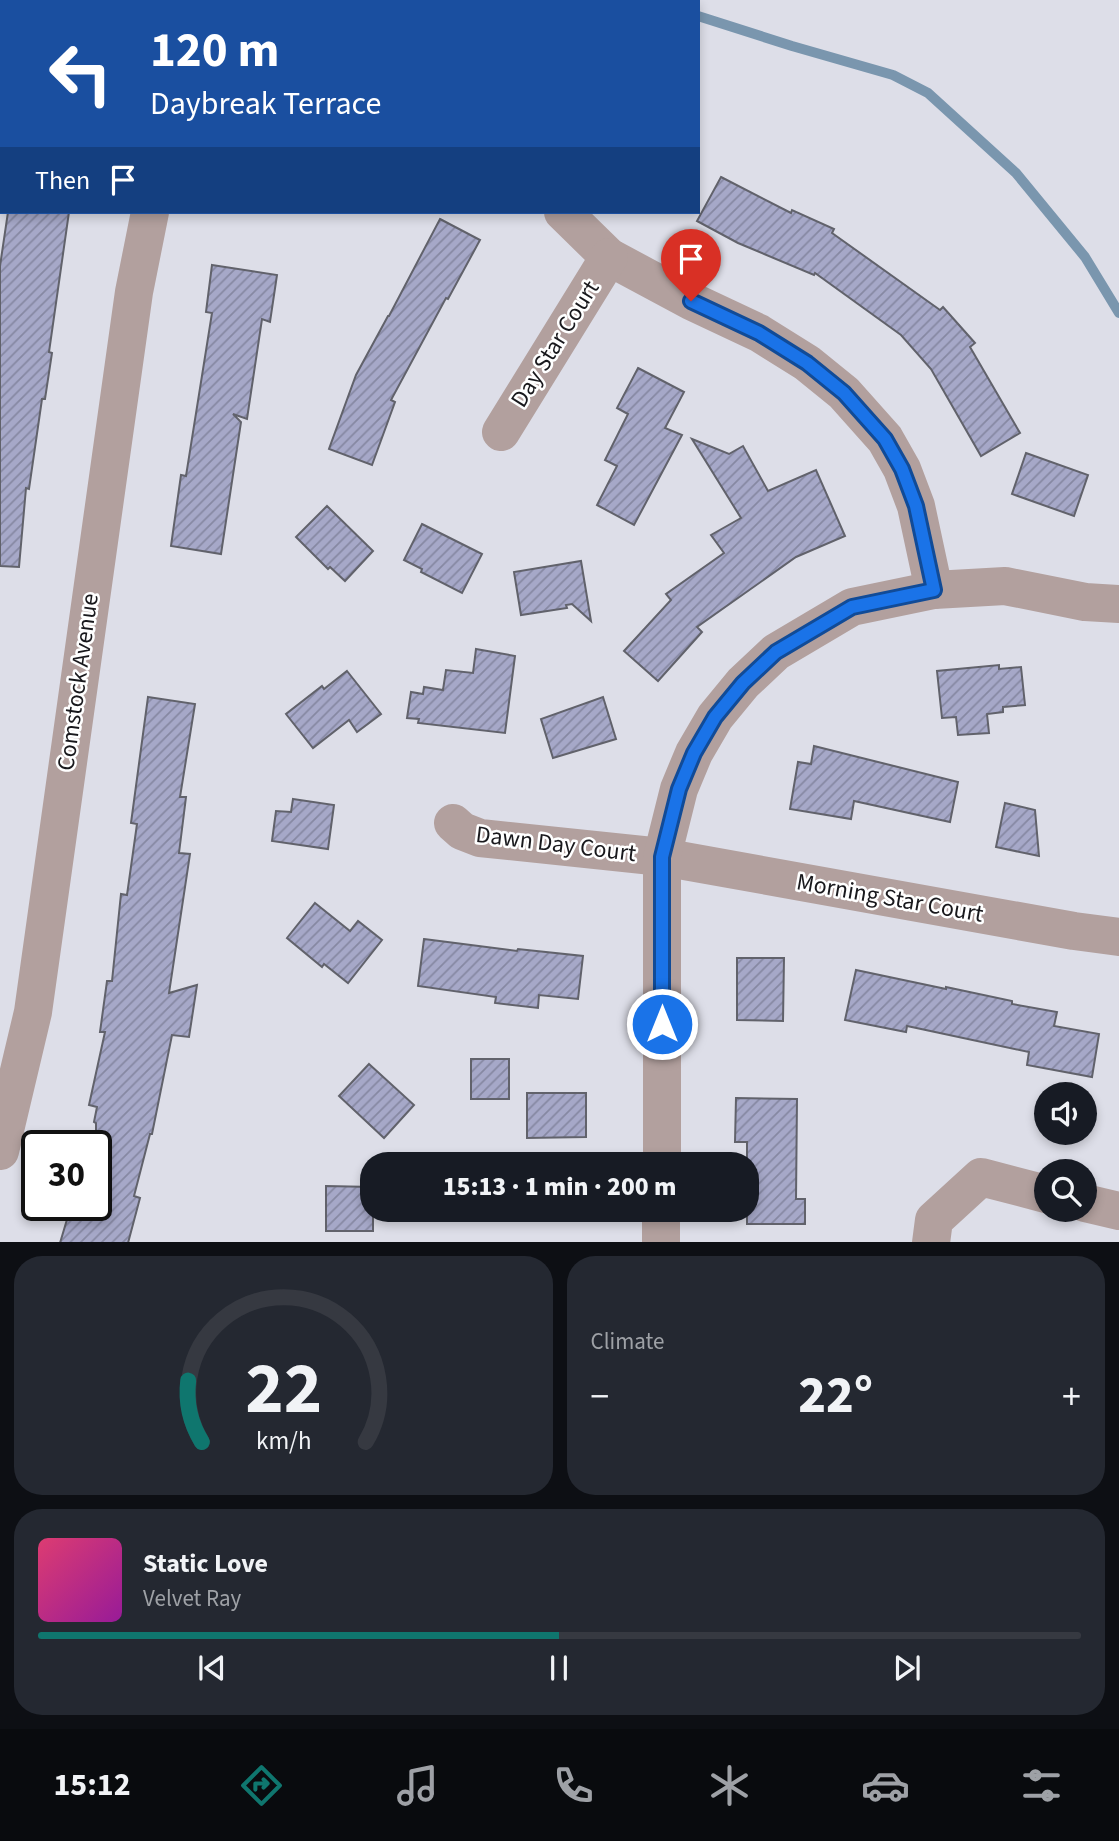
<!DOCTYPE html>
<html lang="en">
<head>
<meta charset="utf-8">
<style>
	:root { --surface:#171b24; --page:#242831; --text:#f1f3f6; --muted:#9ea1a6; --line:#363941; --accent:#0f766e }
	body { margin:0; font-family:"Source Sans 3",sans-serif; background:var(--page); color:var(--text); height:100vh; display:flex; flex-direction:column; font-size:26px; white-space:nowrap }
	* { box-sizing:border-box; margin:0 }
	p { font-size:23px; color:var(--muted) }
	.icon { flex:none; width:38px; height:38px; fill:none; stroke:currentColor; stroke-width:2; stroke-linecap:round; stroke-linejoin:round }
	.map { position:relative; height:1242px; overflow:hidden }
	.details { display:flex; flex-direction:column; gap:14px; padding:14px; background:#0d0f14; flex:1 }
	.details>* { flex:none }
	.banner { position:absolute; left:0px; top:0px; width:700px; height:214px; box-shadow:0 4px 10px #0003; background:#1a4fa0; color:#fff; overflow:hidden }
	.buttons { position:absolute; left:1034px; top:1082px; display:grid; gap:14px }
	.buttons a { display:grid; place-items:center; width:63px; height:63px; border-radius:50%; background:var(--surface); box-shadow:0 4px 10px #0003; font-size:35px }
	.speed { position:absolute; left:21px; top:1130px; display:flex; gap:14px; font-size:35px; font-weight:700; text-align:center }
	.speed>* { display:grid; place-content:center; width:91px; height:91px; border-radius:50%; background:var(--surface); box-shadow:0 4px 10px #0003; line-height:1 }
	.speed .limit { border:4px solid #111; border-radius:10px; background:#fff; color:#111 }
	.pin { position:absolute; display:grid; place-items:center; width:60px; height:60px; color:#fff; margin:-72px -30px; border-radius:50% 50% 50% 0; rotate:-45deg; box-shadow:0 0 7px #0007 }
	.pin .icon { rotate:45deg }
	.me { position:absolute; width:77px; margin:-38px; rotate:0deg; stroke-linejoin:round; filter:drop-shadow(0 0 5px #0008) }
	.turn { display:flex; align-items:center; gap:24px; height:147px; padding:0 35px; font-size:32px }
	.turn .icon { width:91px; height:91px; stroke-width:2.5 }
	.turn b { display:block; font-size:49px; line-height:60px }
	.then { display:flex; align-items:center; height:66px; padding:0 35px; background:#0003; gap:14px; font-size:26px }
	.big { font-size:52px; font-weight:800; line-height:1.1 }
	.details .tile { flex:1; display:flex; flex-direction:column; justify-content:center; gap:10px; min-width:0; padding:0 24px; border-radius:28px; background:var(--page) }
	.details .dial { align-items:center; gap:0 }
	.dial svg { height:182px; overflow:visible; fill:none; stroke:var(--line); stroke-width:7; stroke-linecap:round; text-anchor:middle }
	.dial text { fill:var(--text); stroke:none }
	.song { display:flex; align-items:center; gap:21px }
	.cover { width:84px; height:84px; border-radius:10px; background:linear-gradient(135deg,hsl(340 70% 55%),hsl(300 70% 35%)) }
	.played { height:7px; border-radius:4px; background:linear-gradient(90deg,var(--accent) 50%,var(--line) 50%) }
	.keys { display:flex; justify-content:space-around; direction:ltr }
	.heat { display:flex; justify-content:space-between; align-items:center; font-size:38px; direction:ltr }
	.details .tiles { flex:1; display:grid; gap:14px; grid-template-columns:1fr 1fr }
	.tile:last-child { grid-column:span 2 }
	.trip { position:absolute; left:360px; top:1152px; width:399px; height:70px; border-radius:28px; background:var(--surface); box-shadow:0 4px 10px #0003; font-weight:800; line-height:70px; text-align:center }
	.tab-bar { display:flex; height:112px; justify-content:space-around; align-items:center; background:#090b0e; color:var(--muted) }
	.tab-bar .icon { width:49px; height:49px }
	.tab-bar .selected { color:var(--accent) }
	.tab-bar b { font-size:32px; color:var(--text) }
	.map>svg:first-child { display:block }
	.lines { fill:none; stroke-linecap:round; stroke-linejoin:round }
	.stream { stroke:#7a96ae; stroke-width:10 }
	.building { fill:url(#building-hatch); stroke:#61626b; stroke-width:2 }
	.minor { stroke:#b2a09e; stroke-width:38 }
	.route-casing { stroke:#114b97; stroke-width:18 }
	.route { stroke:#1a73e8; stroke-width:12 }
	.labels { text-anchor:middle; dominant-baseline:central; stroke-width:5; stroke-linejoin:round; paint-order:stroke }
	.street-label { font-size:24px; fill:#18181c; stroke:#fff }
</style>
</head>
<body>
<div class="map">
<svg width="1119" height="1243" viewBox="0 0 1119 1243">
	<defs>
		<pattern id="building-hatch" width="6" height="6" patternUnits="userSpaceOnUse" patternTransform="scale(1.75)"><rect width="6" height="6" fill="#a6a8c8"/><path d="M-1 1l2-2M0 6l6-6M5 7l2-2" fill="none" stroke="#8688a2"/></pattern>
	</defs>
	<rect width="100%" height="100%" fill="#dddee8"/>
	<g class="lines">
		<g class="stream">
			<path d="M671 0 674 2"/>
			<path d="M698 16 792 46 893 75 928 93 1016 173 1085 257 1119 313"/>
		</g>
	</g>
	<g class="building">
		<path d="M721 177 791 213 792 210 834 229 832 233 940 310 943 307 975 343 970 347 1020 433 981 456 931 369 901 335 815 273 814 275 738 243 697 221Z"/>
		<path d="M8 212H69L49 352 52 353 45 399H42L29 489 26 488 19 567 0 566V266Z"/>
		<path d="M440 219 480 240 448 299 446 298 391 400 395 402 372 465 329 449 356 375 388 316H389Z"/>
		<path d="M212 265 277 275 270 322 262 319 247 419 233 414 241 422 221 554 171 546 181 475 186 476 212 313 206 312Z"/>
		<path d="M638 368 684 392 665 428 682 435 634 525 597 505 617 466 605 460 628 414 617 408Z"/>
		<path d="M692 439 729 454 743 446 768 491 816 470 845 536 796 557 697 627 702 632 658 681 624 651 671 600 666 594 724 553 711 535 741 518Z"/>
		<path d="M1026 453 1088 475 1074 516 1012 494Z"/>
		<path d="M327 506 373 551 345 581 330 567 328 569 296 537Z"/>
		<path d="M422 524 482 554 462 593 421 572 422 569 404 560Z"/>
		<path d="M581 561 591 621 572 604 566 605 567 608 521 615 514 572Z"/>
		<path d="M476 649 515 656 505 733 418 723 419 719 407 718 411 692 423 694 424 687 443 690 446 670 473 673Z"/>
		<path d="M999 665V669L1021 667 1025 705 1003 707V712L987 714 989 733 958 735 956 717 942 718 937 671Z"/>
		<path d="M347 671 381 714 357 732 349 720 313 748 286 714 322 686 324 689Z"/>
		<path d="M148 697 195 704 180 797H186L179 853 190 854 169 993 197 985 189 1037 172 1035 152 1134H150L134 1196 140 1198 128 1243H60L71 1206H96V1123L94 1122 97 1107 89 1105 105 1032H100L107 981H112L121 894 127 895 137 824 131 823Z"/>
		<path d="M603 697 616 739 553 758 541 719Z"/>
		<path d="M814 746 958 782 950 822 854 801 851 819 790 809 798 762 811 764Z"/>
		<path d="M293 799 334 805 328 849 272 841 276 811 291 812Z"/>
		<path d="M1005 803 1035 810 1039 856 996 847Z"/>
		<path d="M315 903 350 931 358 921 382 940 348 983 324 964 322 967 287 938Z"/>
		<path d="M424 939 517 951 518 949 583 956 578 999 539 995 538 1008 495 1003 496 997 418 986Z"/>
		<path d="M737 958H784L783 1021 737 1020Z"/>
		<path d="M856 970 946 989V987L1012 1001V1004L1057 1012 1054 1026 1099 1034 1092 1077 1027 1065 1029 1052 907 1026 906 1032 845 1020Z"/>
		<rect x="471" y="1059" width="38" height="40"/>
		<path d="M369 1064 414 1105 384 1138 339 1096Z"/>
		<path d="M527 1093H586V1137L527 1138Z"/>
		<path d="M736 1098 797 1099 796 1199H805V1224H747V1142H735Z"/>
		<path d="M326 1186 373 1187V1231H326Z"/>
	</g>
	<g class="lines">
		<g class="minor">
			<path d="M295 0 298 2"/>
			<path d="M229 2 231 0"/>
			<path d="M563 212 609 257 691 301 759 333 807 363 844 393 885 439 902 469 916 506 934 590"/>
			<path d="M501 432 609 257"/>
			<path d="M453 823 462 831 480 838 662 857 1074 931 1119 937"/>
			<path d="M0 1151 33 1012 134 292 150 212"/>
			<path d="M662 1164V857L679 789 694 753 715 717 743 683 776 652 852 607 934 590 1005 586 1085 602 1119 604"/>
			<path d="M1085 1203 1119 1211"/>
			<path d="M661 1243V1209"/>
			<path d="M931 1243 934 1220 981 1177 1046 1194"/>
		</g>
	</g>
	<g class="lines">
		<defs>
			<path id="route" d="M662 1024V857L679 789 694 753 715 717 743 683 776 652 852 607 934 590 916 506 902 469 885 439 844 393 807 363 759 333 691 301"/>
		</defs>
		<use href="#route" class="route-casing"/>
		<use href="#route" class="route"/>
	</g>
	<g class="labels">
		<g class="street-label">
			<text transform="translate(555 344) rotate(-58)">Day Star Court</text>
			<text transform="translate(78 682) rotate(-82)">Comstock Avenue</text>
			<text transform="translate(556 844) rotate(7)">Dawn Day Court</text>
			<text transform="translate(890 898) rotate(10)">Morning Star Court</text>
		</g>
	</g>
</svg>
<div class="buttons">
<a><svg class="icon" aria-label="sound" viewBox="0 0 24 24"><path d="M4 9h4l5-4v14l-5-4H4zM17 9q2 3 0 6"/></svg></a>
<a><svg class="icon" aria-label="search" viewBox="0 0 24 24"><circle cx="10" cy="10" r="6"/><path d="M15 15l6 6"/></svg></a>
</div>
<div class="speed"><div class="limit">30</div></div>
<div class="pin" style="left:691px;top:301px;background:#d93025"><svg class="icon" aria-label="arrive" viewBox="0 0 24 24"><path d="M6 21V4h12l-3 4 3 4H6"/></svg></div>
<svg class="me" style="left:662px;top:1024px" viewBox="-20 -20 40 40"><circle r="17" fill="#1a73e8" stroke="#fff" stroke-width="3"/><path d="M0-11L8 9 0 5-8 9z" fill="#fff"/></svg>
<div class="trip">15:13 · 1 min · 200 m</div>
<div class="banner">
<div class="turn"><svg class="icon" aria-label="left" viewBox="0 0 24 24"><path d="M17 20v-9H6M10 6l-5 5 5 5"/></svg><div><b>120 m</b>Daybreak Terrace</div></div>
<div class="then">Then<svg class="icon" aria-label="arrive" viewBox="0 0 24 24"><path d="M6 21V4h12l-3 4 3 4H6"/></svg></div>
</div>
</div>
<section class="details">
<div class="tiles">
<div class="tile dial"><svg viewBox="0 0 100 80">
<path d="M14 69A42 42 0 1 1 86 69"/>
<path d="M14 69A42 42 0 0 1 8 42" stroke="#0f766e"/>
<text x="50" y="56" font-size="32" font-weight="700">22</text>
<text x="50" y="72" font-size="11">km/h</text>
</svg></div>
<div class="tile"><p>Climate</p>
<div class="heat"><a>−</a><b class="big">22°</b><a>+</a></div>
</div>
<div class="tile">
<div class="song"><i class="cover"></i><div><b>Static Love</b><p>Velvet Ray</p></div></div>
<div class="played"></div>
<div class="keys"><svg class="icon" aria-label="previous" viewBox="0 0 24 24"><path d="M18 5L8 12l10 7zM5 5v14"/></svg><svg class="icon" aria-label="pause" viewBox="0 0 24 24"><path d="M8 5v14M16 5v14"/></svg><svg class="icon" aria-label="next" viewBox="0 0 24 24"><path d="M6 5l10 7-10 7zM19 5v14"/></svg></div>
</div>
</div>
</section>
<nav class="tab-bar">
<b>15:12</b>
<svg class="icon selected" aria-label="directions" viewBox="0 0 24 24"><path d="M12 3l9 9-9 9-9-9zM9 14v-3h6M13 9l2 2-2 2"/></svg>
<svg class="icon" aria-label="music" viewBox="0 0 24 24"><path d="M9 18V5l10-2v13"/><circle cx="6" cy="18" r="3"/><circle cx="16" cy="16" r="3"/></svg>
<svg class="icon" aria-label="phone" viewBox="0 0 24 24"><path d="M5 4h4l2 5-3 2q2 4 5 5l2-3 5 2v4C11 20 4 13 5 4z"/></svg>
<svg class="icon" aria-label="climate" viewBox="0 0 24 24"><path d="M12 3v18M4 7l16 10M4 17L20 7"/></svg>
<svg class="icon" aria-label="car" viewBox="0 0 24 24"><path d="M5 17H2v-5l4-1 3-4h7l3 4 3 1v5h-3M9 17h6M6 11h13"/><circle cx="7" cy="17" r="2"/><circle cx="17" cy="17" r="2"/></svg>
<svg class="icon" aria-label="filters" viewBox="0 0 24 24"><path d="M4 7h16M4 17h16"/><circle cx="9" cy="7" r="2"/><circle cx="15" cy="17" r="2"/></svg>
</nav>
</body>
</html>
